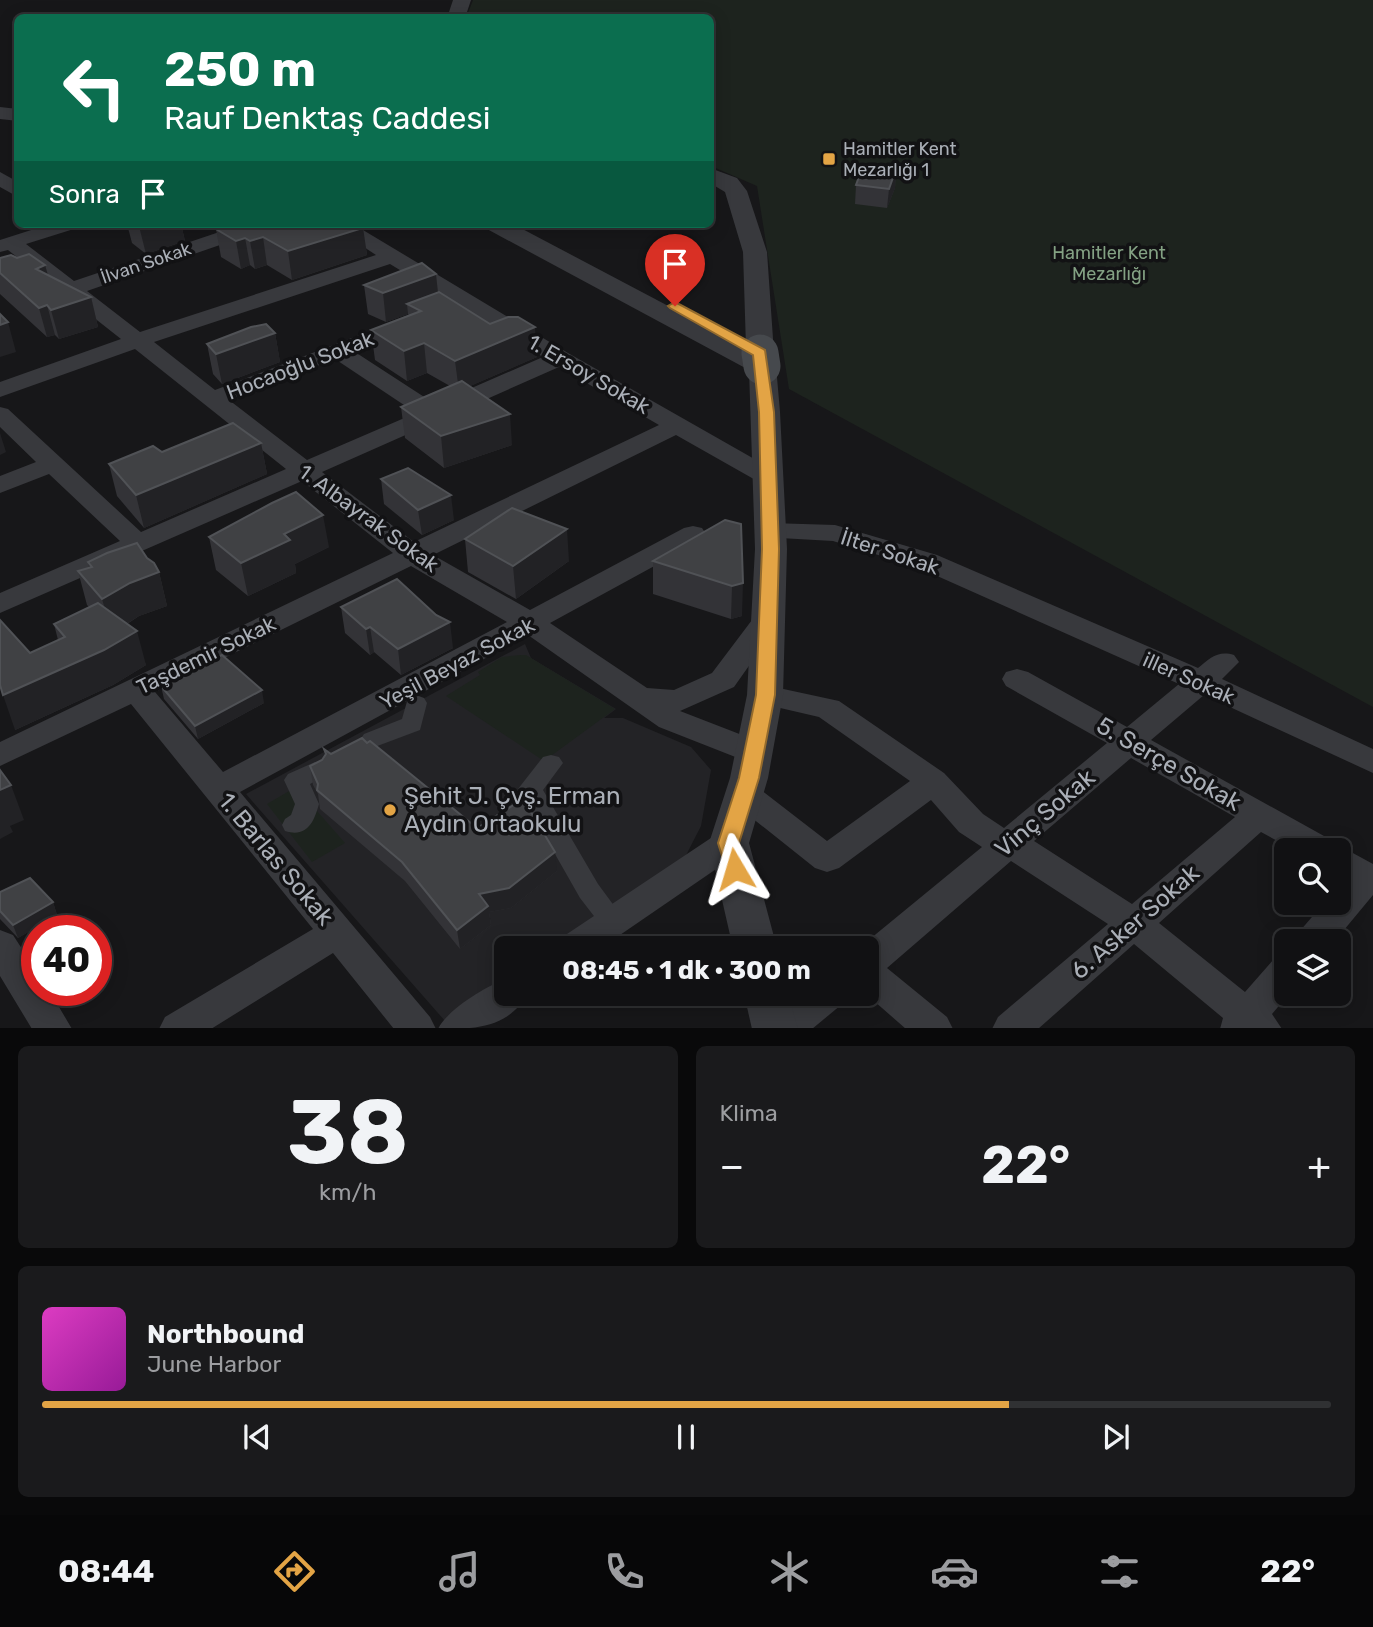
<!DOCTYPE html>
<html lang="tr">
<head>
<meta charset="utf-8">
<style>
	:root { --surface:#111113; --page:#1a1a1c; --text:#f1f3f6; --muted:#9c9da0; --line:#303133; --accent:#e3a445 }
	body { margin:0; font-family:Rubik,sans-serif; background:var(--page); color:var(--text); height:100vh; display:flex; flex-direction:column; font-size:26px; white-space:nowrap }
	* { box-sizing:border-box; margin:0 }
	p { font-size:23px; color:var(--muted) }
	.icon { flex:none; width:38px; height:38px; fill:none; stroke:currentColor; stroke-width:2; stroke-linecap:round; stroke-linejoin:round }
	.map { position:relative; height:1028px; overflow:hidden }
	.side { display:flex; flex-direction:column; gap:18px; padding:18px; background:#09090a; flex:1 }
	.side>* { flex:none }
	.hud { position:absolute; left:14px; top:14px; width:700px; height:214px; border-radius:10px; box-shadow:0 4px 18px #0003,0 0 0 2px var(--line); background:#0b6e4f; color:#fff; overflow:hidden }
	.buttons { position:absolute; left:1274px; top:838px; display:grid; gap:14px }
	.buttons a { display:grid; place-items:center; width:77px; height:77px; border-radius:10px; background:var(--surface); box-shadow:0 4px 18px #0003,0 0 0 2px var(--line); font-size:35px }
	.speed { position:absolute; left:21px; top:915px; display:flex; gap:14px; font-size:35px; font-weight:700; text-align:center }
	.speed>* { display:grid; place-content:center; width:91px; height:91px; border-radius:50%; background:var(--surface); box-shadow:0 4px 18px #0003,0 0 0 2px var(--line); line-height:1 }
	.speed .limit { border:10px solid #d22; background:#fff; color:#111 }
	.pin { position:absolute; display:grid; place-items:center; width:60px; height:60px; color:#fff; margin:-72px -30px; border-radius:50% 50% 50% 0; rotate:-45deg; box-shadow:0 0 7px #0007 }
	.pin .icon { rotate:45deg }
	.me { position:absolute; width:77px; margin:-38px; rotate:353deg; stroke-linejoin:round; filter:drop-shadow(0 0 5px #0008) }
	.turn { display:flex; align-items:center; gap:24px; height:147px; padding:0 35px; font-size:32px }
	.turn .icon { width:91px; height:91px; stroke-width:2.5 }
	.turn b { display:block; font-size:49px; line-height:60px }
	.then { display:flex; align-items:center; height:66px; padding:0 35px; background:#0003; gap:14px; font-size:26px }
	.big { font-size:52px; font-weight:700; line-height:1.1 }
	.side .widget { flex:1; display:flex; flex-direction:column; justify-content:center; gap:10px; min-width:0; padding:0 24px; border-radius:10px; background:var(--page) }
	.side .dial { align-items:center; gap:0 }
	.dial b { font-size:91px; line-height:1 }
	.song { display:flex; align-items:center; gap:21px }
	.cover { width:84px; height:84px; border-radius:10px; background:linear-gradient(135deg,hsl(310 70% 55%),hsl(300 70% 35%)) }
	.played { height:7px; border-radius:4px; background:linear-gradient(90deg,var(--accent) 75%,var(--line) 75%) }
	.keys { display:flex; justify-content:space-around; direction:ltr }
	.heat { display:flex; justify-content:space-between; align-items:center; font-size:38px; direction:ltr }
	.side .tiles { flex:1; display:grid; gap:18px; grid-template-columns:1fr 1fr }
	.widget:last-child { grid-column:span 2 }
	.trip { position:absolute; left:494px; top:936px; width:385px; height:70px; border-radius:10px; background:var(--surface); box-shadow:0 4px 18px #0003,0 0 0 2px var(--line); font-weight:700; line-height:70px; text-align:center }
	.tabs { display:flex; height:112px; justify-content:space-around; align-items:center; background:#070708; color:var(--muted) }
	.tabs .icon { width:49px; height:49px }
	.tabs .current { color:var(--accent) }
	.tabs b { font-size:32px; color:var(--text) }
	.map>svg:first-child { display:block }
	.built { fill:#232326 }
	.green { fill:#1d231e }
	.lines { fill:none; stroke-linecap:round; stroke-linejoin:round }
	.pedestrian { fill:#38393d; fill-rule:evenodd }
	.minor { fill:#38393d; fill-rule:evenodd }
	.tertiary { fill:#38393d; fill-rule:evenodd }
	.secondary { stroke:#46494d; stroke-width:37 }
	.wall { fill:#333337 }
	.shaded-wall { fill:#222225 }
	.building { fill:#404144; stroke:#505256; stroke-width:2 }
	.route { fill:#e3a445; stroke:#946b2d; stroke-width:2 }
	.poi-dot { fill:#e3a445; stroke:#121214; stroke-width:2.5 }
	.labels { text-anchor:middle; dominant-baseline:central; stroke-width:7; stroke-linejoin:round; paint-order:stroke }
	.far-poi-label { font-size:18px; fill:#aaafb7; stroke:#121214; text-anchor:start }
	.far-park-label { font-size:18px; fill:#83a183; stroke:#121214 }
	.far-street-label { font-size:18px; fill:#aaafb7; stroke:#121214 }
	.street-label { font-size:21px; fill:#aaafb7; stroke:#121214 }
	.near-street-label { font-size:24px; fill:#aaafb7; stroke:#121214 }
	.near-poi-label { font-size:24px; fill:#aaafb7; stroke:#121214; text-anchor:start }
</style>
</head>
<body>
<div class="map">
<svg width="1373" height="1029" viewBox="0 0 1373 1029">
	<rect width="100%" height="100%" fill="#171719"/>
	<path class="built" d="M525 644 531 658 616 709 604 718H623L691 747 711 770 701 826 680 867 560 948H506V984L445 1021 246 794Z"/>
	<g class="green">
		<path d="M473 0H1373V707L789 389 757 186 711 166 710 18H466Z"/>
		<path d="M521 655H526L615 709 544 761 446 696 480 675 478 672 502 657Z"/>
		<path d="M296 787 345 843 312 862 267 804Z"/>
	</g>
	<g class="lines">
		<g class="pedestrian">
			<path d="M416 695 424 698 427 703 420 730 372 748 364 746 360 740 364 734 402 719 408 698Z"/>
			<path d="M551 755 559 757 563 763 543 790 598 884 626 922 622 929 613 932 604 929 580 898 518 789 543 757Z"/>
			<path d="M315 762 323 765 327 771 323 777 310 784 319 804C314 822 307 838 285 831L282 825 285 819 291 815 295 804 284 780 288 774Z"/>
		</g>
		<g class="minor">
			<path d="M0 172 18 182V197L0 187Z"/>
			<path d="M50 224H80L77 228 26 244 74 281 243 224H272L269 228 87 291 140 332 376 255 329 224H353L568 353 777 472 781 477 777 482 768 485 759 482 676 435 433 555 530 610 684 528 693 526 702 528 706 534 702 540 550 623 647 688 674 690 712 673 758 612 768 610 778 612 782 619 734 687 680 711 765 744 770 752 765 760 754 763 743 760 659 727 528 635 240 792 430 1017 436 1029H394L333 953 211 1029H159L165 1017 313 929 131 704 0 766V742L393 553 302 481 0 613V593L120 541 49 474 0 493V476L36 462 0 427V407L8 409 141 532 286 469 135 349 0 397V382L121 339 8 250 0 252V240ZM390 264 543 357 435 404 355 352 412 330 415 325 412 320 404 318 215 390 154 342ZM335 359 416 413 307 460 229 400ZM559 367 659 425 414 542 322 472ZM411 566 507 622 223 772 155 692Z"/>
			<path d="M770 523 835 525 937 555 1198 668C1210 658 1218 650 1234 655L1239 662 1222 679 1373 749V773L1204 695 1151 740 1333 841 1337 848 1351 852 1373 864V895L1334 942H1294L1299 932 1324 903H1339V887L1344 880 1339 877V850H1294L1261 832 1159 923 1245 992 1273 960 1286 956V994H1289L1272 1014 1282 1029H1220L1223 1018 1134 944 1038 1029H992L998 1017 1108 924 1011 861 887 968 947 1017 953 1029H906L866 994V948H859L982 847 959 832 931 800 839 868 827 872 815 868 732 802 728 794 732 786 744 782 756 786 827 841 910 781 819 717 754 702 750 695 754 688 765 685 839 701 944 773 983 814 1004 828 1107 743 1006 686 1002 679 1006 672 1017 669 1028 672 1127 727 1179 684 917 567 833 541 761 537 757 531 761 525ZM1131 758 1235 817 1132 904 1034 841Z"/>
			<path d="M729 830 741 834 746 843 741 852 601 948H556L561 938 717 834Z"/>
			<path d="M0 930 13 935 37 972V990H49L72 1029H32L0 976Z"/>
			<path d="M506 979V994H527C508 1029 474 1029 438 1029 447 1010 486 986 506 979Z"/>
			<path d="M800 994H847L841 1005 812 1029H764L770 1017Z"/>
		</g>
		<g class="tertiary">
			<path d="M453 0H471L465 18H447Z"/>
			<path d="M0 107 18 109V121L0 119Z"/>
			<path d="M710 168 737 178 747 191 767 252 774 353 769 359 776 366 780 412 787 549 783 695 768 778 749 843 777 948H733L709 843 730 778 747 695 755 549 749 370 487 229 483 224H513L746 347 743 252 725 192 710 183Z"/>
			<path d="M744 994H788L798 1029H752Z"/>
		</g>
		<path class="secondary" d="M760 353 762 366"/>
	</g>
	<g class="wall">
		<path d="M896 169 895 188 887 208 855 204 856 185Z"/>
		<path d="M127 224H181L185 241 146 254 132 243Z"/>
		<path d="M218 224H357L363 228 367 255 292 280 267 265 255 269 250 265 241 269 221 257 216 229 223 227Z"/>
		<path d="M0 258H17L45 265 48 275 91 297 98 327 59 339 55 335 47 337 0 294Z"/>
		<path d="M364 285 438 293 537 357 470 386 512 445 444 468 405 438 401 407 450 386 427 373 407 381 375 360 371 330 409 315 408 314 386 322 368 314Z"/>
		<path d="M275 333 280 362 222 384 213 374 207 344Z"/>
		<path d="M261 443 267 474 144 528 117 496 109 464Z"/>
		<path d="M381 479 454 520 422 535 384 504Z"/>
		<path d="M725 520 742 616 731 619 653 594V561Z"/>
		<path d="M209 537 329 547 295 564 296 573 248 596 216 570Z"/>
		<path d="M465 539 569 561 516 599 468 572Z"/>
		<path d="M147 558 159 572 167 606 139 616 127 624 146 665 113 685 15 730 30 653 58 640 54 624 89 607 87 605 78 571 89 568 88 562Z"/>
		<path d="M341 607 453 648 401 675 374 652 370 655 345 633Z"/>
		<path d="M161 686 264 703 198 739 164 699Z"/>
		<path d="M331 754 477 828 557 871 511 908 489 912 491 925 460 949 405 881 320 809 318 794 313 785 310 766Z"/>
		<path d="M0 892 53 902 57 915 18 938 0 919Z"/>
	</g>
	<g class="shaded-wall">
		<path d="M896 169 895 188 887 208 889 189Z"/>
		<path d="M147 224H181L185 241 146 254 139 226Z"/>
		<path d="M363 228 367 255 292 280 288 251Z"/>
		<path d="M263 237 267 265 255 269 250 241Z"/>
		<path d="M245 238 250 265 241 269 236 241Z"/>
		<path d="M45 265 53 293 36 269Z"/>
		<path d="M436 274 439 302 407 304 408 314 386 322 383 293Z"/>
		<path d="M91 297 98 327 59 339 51 310Z"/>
		<path d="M47 305 55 335 47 337 39 308Z"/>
		<path d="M8 322 16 352 0 357V325Z"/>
		<path d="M535 327 537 357 459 391 455 361Z"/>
		<path d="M275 333 280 362 222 384 216 354Z"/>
		<path d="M424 343 427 373 407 381 404 351Z"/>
		<path d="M510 414 512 445 444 468 441 436Z"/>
		<path d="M0 433 6 452 0 455Z"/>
		<path d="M261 443 267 474 144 528 136 495Z"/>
		<path d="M451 495 454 520 422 535 418 510Z"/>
		<path d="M323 515 329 547 295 564 296 573 248 596 241 563 284 534Z"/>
		<path d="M567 529 569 561 516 599 513 566Z"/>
		<path d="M159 572 167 606 139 616 112 633 102 599 130 583Z"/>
		<path d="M743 583 742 616 731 619 732 586Z"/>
		<path d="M450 622 453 648 401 675 398 649Z"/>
		<path d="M370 627 374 652 370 655 366 629Z"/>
		<path d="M137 631 146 665 113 685 15 730 3 695Z"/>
		<path d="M262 690 264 703 198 739 195 726Z"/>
		<path d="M11 785 24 820 10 826 13 832 0 839V790Z"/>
		<path d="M555 852 557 871 511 908 489 912 491 925 460 949 457 930 479 894Z"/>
		<path d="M53 902 57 915 18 938 13 925Z"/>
	</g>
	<g class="building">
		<path d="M863 166 896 169 889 189 856 185Z"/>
		<path d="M232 224H357L363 228 288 251 263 237 250 241 245 238 236 241 216 229Z"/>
		<path d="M29 254 45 265 36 269 91 297 51 310 47 305 39 308 0 273V258L11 255 17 258Z"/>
		<path d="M422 263 436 274 383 293 364 285Z"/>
		<path d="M439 292 490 324 508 317H518L535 327 455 361 424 343 404 351 371 330 421 311 407 304Z"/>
		<path d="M0 314 8 322 0 325Z"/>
		<path d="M266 324 275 333 216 354 207 344 251 327Z"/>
		<path d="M462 381 510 414 441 436 401 407Z"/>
		<path d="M233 423 261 443 136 495 109 464 153 446 162 452Z"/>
		<path d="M408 468 451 495 418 510 381 479Z"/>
		<path d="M296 492 323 515 284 534 290 540 241 563 209 537 272 503Z"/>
		<path d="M512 508 567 529 513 566 465 539Z"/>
		<path d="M725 520 741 524 743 583 732 586 653 561Z"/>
		<path d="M137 543 147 558 154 563 159 572 130 583 102 599 78 571 92 567 88 562 107 553Z"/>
		<path d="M397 579 436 615 450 622 398 649 370 627 366 629 341 607Z"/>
		<path d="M98 603 137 631 104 650 3 695 0 685V620L30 653 65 637 54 624Z"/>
		<path d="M222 655 262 690 195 726 161 686 163 682Z"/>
		<path d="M362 738 367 743 370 741 477 828 523 799 555 852 509 888 479 894 488 906 457 930 402 862 317 790 318 784 310 766 322 760 326 754 324 749 331 754Z"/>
		<path d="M0 770 11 785 0 790Z"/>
		<path d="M30 878 53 902 13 925 0 911V892Z"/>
	</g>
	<path class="route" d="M675 302 765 350 774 412 779 549 775 695 759 778 739 843 746 869 743 875 735 877 728 875 718 843 739 778 756 695 762 549 759 412 753 355 670 308 668 306Z"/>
	<g class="poi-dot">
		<rect x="822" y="152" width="14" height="14" rx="3.5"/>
		<circle cx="390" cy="810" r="7"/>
	</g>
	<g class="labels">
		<g class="far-poi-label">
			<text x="843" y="149">Hamitler Kent<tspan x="843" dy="21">Mezarlığı 1</tspan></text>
		</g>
		<g class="far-park-label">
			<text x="1109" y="253">Hamitler Kent<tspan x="1109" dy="21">Mezarlığı</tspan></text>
		</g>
		<g class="far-street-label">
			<text transform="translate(146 263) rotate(-19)">İlvan Sokak</text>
		</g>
		<g class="street-label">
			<text transform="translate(300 365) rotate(-21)">Hocaoğlu Sokak</text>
			<text transform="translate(589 374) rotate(30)">1. Ersoy Sokak</text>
			<text transform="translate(369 518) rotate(36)">1. Albayrak Sokak</text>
			<text transform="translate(890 552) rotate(18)">İlter Sokak</text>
			<text transform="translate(206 655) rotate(-26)">Taşdemir Sokak</text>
			<text transform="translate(457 663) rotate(-28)">Yeşil Beyaz Sokak</text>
			<text transform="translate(1189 678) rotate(24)">iller Sokak</text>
		</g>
		<g class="near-street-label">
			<text transform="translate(1169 764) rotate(30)">5. Serçe Sokak</text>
			<text transform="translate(1045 813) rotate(-40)">Vinç Sokak</text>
			<text transform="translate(276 859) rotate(50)">1. Barlas Sokak</text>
			<text transform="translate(1135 922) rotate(-41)">6. Asker Sokak</text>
		</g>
		<g class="near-poi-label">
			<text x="404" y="796">Şehit J. Çvş. Erman<tspan x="404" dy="28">Aydın Ortaokulu</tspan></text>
		</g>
	</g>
</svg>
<div class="buttons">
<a><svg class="icon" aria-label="search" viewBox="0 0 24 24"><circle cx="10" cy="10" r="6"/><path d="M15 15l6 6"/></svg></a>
<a><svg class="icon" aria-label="layers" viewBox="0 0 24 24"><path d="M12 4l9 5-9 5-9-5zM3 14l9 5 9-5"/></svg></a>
</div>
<div class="speed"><div class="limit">40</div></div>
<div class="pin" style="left:675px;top:306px;background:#d93025"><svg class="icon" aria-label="arrive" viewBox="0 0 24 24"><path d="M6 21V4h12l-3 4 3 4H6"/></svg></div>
<svg class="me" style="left:735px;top:869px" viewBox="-20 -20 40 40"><path d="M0-17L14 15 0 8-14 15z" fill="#e3a445" stroke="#fff" stroke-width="4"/></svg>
<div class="trip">08:45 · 1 dk · 300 m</div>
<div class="hud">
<div class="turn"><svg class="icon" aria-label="left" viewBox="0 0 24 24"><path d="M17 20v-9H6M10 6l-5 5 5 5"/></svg><div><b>250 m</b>Rauf Denktaş Caddesi</div></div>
<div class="then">Sonra<svg class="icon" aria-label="arrive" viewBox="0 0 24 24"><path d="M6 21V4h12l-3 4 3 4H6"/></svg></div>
</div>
</div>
<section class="side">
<div class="tiles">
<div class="widget dial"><b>38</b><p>km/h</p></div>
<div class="widget"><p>Klima</p>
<div class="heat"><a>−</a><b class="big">22°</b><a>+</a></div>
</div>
<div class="widget">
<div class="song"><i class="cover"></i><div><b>Northbound</b><p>June Harbor</p></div></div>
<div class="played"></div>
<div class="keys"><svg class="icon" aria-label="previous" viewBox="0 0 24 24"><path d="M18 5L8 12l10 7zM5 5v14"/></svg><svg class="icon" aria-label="pause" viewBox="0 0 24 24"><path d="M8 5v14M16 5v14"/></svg><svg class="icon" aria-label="next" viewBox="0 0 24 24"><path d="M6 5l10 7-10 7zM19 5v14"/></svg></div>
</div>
</div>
</section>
<nav class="tabs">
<b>08:44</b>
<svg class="icon current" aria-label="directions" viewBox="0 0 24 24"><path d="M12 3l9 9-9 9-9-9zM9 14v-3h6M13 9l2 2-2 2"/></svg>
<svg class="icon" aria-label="music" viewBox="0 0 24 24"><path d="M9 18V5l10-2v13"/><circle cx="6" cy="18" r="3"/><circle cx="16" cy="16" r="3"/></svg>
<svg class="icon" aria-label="phone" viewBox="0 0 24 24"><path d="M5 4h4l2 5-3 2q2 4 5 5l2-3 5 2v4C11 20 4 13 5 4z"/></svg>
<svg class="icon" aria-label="climate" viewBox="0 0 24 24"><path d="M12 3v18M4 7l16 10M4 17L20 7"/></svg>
<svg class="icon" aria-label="car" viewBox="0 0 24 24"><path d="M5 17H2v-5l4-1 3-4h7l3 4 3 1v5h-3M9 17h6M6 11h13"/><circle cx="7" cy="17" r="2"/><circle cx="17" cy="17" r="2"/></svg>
<svg class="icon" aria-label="filters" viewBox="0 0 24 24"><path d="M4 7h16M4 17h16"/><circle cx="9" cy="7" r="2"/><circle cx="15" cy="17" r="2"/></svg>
<b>22°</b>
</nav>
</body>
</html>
